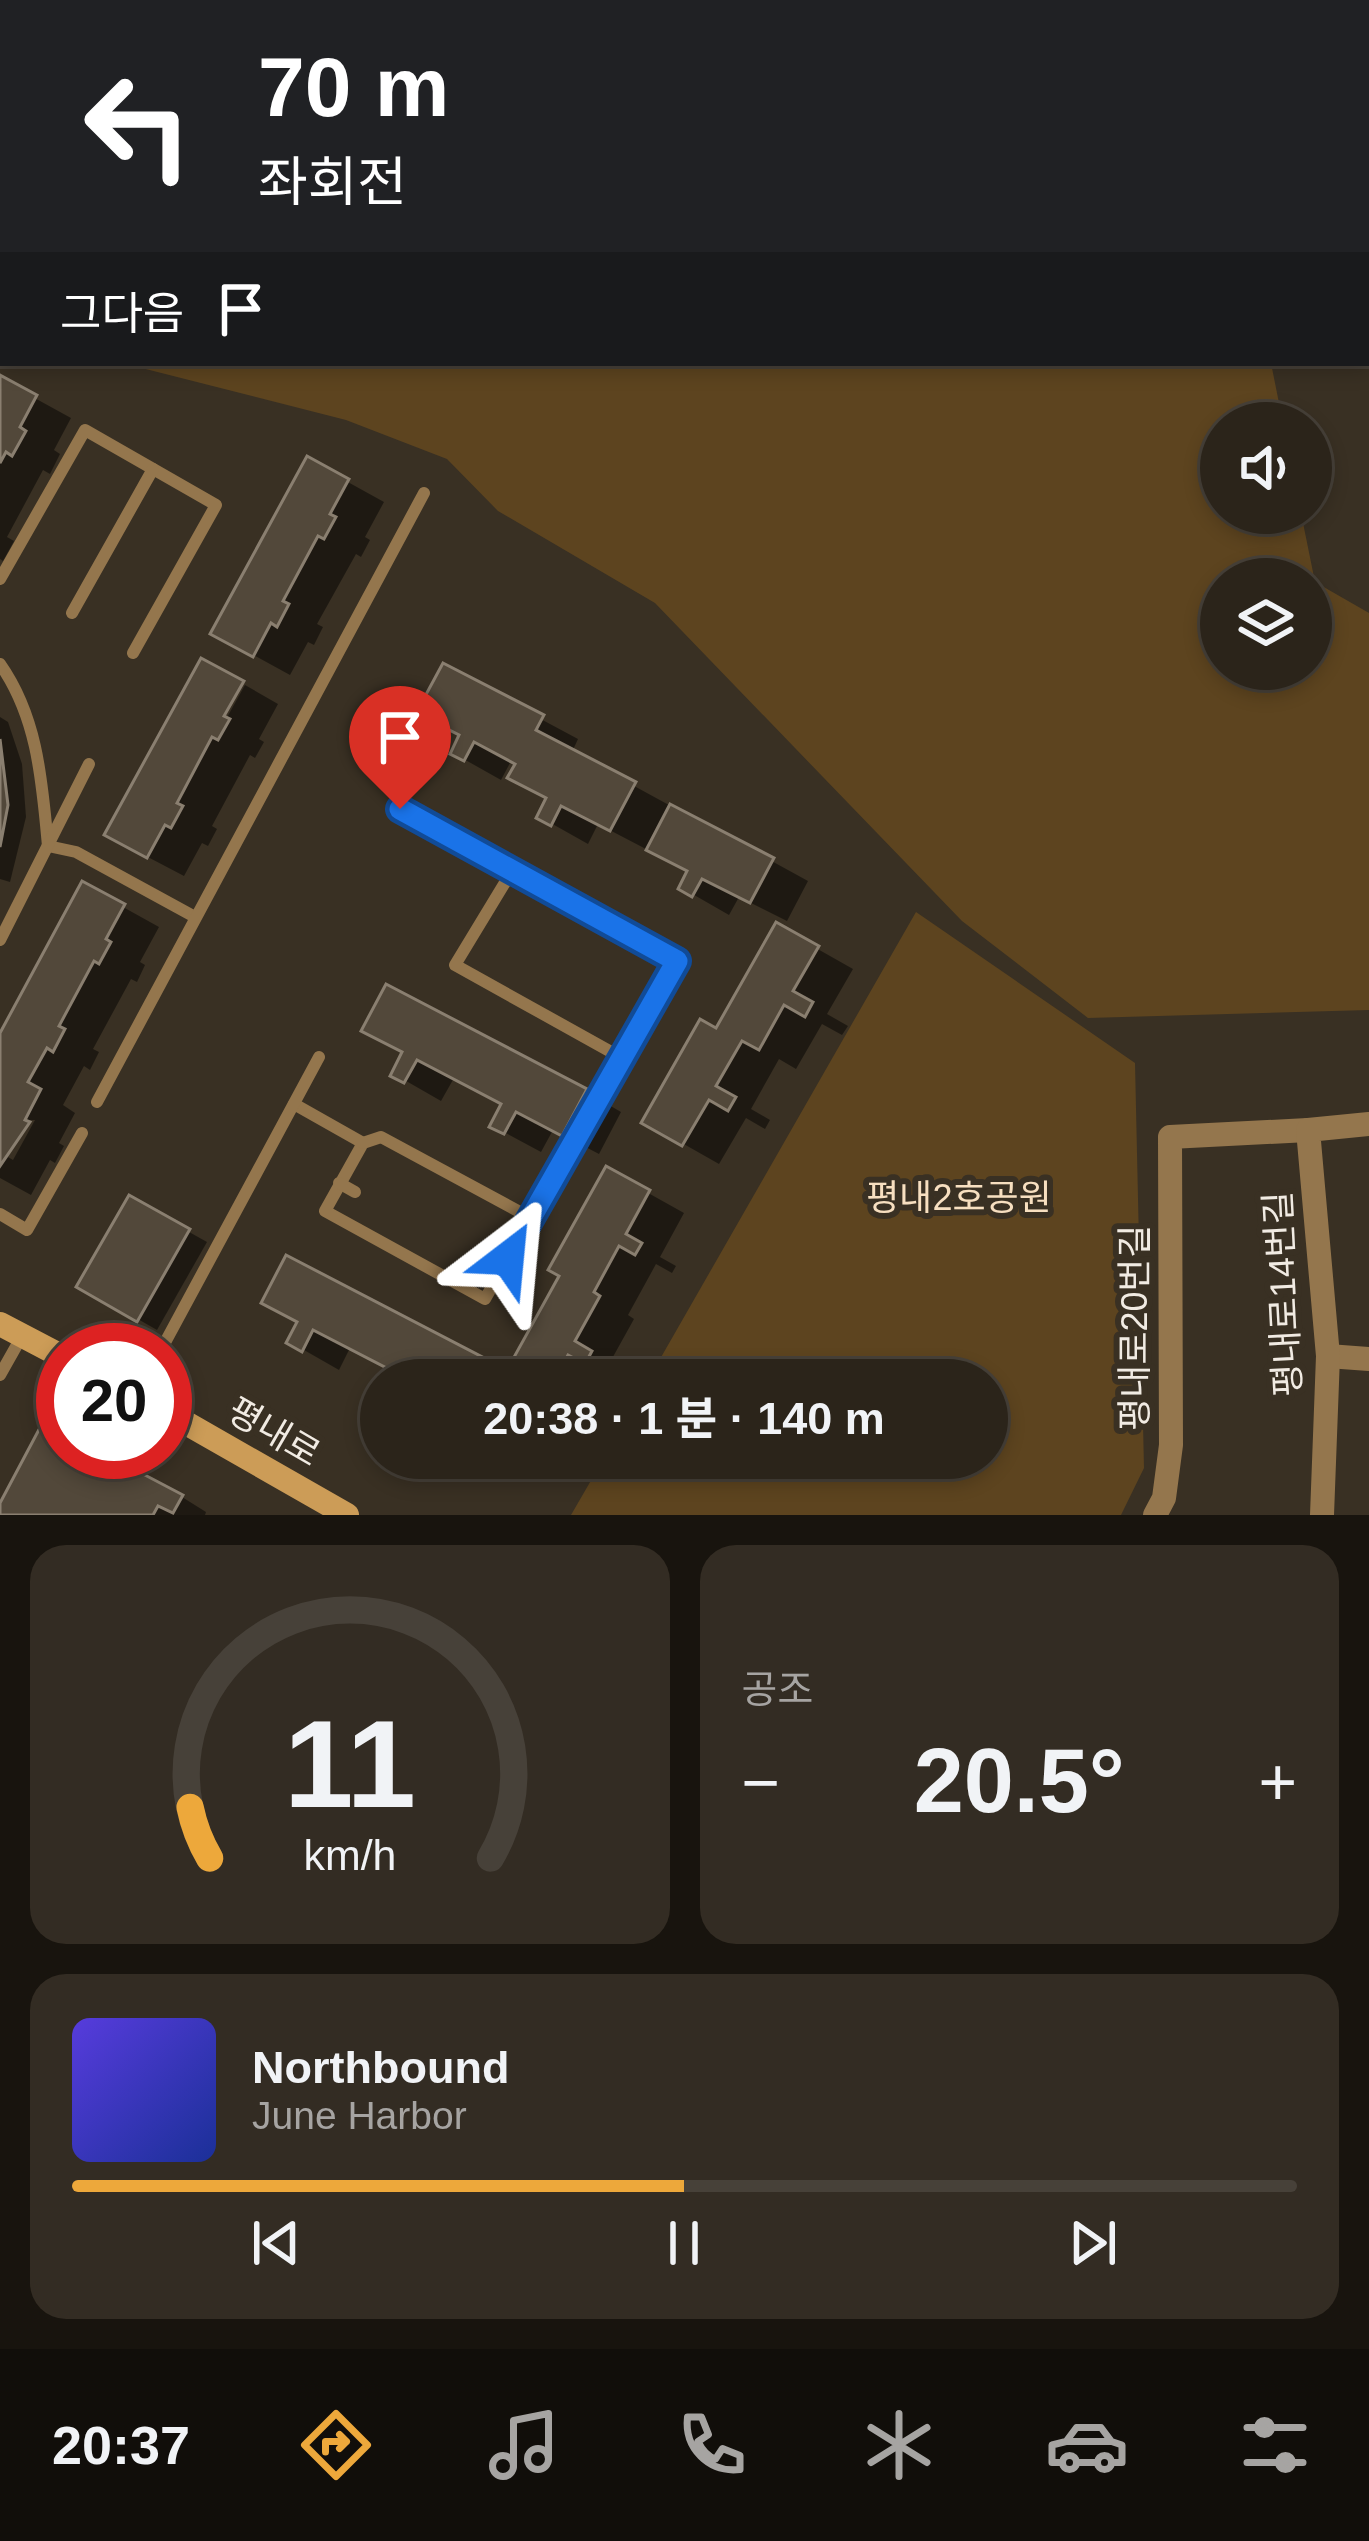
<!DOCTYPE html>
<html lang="ko">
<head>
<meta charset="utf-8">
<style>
	:root { --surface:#2b241a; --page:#332c23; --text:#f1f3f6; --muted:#a6a4a2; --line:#474139; --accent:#eda83b }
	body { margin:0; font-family:Arial,"Noto Sans KR",sans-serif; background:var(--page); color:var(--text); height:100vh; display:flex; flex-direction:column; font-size:45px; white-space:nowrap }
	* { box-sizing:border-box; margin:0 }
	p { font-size:39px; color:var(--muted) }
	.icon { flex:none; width:66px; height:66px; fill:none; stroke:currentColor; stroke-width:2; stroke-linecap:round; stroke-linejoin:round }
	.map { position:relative; height:1515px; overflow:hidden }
	.panel { display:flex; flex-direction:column; gap:30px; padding:30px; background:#18140e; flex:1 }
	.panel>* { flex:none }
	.banner { position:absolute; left:0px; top:0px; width:1371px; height:366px; box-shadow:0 6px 18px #0003,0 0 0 3px var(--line); background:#202124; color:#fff; overflow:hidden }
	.tools { position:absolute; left:1200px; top:402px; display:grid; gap:24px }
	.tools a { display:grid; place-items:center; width:132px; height:132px; border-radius:50%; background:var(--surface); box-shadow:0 6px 18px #0003,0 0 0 3px var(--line); font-size:60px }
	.speed { position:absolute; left:36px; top:1323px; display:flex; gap:24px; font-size:60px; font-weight:700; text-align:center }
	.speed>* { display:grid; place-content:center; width:156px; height:156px; border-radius:50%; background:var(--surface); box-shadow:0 6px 18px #0003,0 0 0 3px var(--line); line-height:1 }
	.speed .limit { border:18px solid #d22; background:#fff; color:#111 }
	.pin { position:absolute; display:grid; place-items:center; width:102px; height:102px; color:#fff; margin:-123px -51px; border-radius:50% 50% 50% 0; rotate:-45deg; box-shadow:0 0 12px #0007 }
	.pin .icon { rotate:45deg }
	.me { position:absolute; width:132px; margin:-66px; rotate:29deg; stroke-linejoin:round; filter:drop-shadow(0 0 9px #0008) }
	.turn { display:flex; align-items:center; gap:42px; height:252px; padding:0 60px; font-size:54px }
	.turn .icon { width:156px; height:156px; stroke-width:2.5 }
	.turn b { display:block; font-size:84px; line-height:102px }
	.then { display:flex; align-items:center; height:114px; padding:0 60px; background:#0003; gap:24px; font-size:45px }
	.big { font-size:90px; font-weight:700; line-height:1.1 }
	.panel .widget { flex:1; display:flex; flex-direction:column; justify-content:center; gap:18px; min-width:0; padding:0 42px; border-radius:36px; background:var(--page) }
	.panel .dial { align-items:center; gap:0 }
	.dial svg { height:312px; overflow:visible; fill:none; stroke:var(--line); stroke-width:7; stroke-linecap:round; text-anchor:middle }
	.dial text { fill:var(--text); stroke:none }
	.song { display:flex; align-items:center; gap:36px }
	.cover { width:144px; height:144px; border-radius:18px; background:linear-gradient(135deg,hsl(250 70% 55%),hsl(230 70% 35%)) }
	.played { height:12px; border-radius:6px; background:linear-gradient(90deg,var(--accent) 50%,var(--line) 50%) }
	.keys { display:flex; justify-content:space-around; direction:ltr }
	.heat { display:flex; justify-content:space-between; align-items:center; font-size:66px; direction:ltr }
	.panel .tiles { flex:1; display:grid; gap:30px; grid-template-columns:1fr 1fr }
	.widget:last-child { grid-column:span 2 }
	.trip { position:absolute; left:360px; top:1359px; width:648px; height:120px; border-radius:60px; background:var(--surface); box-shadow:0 6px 18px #0003,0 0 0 3px var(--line); font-weight:700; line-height:120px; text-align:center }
	.tab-bar { display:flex; height:192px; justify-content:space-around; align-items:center; background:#110e0a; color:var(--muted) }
	.tab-bar .icon { width:84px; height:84px }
	.tab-bar .active { color:var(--accent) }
	.tab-bar b { font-size:54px; color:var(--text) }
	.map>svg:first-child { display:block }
	.green { fill:#5d441f; fill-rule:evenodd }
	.shadow { fill:#0007; fill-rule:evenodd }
	.building { fill:#52483a; stroke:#8a7f70; stroke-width:3 }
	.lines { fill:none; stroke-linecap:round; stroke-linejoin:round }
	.lane { stroke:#94764d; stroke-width:12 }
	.street { stroke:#94764d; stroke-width:24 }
	.secondary { stroke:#cc9c57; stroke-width:24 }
	.route-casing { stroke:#114b97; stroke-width:30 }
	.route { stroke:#1a73e8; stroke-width:21 }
	.labels { text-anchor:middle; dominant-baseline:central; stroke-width:12; stroke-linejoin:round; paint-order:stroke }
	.park-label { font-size:36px; fill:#f7dfc0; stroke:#393023 }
	.street-label { font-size:36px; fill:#f1ebe3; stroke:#393023 }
</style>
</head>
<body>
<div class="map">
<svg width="1369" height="1515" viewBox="0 0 1369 1515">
	<rect width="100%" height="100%" fill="#393023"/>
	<g class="green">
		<path d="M122 363H1271L1283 423H1221V513H1301L1315 582 1369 613V1010L1088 1018 962 921 655 603 498 511 447 459 346 420ZM1311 579V669H1221V579Z"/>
		<path d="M916 912 1135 1063 1144 1468 1121 1515H571L604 1458H987V1380H648Z"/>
	</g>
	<g class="shadow">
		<path d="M0 379 71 418 54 450 60 454 50 474 43 470 7 537 14 541 3 561 0 559Z"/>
		<path d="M308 460 384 502 365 537 370 540 361 557 356 554 317 624 323 627 314 645 308 642 290 675 250 653Z"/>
		<path d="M444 667 578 739 572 752 808 881 787 921 739 897 729 915 682 888 690 872 598 824 588 844 540 817 549 799 518 764 511 761 501 780 453 753 462 736Z"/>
		<path d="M245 685 278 704 259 739 264 742 255 758 250 755 212 826 217 829 208 846 202 843 184 876 144 855 215 727 220 730Z"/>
		<path d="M0 717 8 722 22 764 26 817 10 882 0 879Z"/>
		<path d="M123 907 159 927 140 962 145 965 137 982 131 979 93 1049 99 1052 90 1070 84 1066 63 1105 75 1113 59 1143 64 1146 55 1163 50 1160 31 1195 0 1178V1040ZM28 1120H35L13 1160 8 1157Z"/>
		<path d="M777 926 853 969 827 1014 848 1026 842 1035 822 1024 796 1069 779 1059 751 1109 770 1120 765 1129 746 1118 719 1164 645 1122 717 1032Z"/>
		<path d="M405 1053 585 1091 621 1112 599 1154 553 1130 541 1152 493 1126 505 1104 454 1078 441 1101 394 1074Z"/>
		<path d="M607 1170 684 1213 660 1257 676 1266 672 1273 656 1264 628 1315 634 1319 609 1364 626 1374 623 1380 605 1373 601 1380H398L401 1375 350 1348 339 1370 290 1342 300 1322 287 1259 507 1375 563 1275Z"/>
		<path d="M130 1199 207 1242 157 1330 80 1286Z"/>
		<path d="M63 1435V1452H95L182 1497 206 1512 205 1515H0V1509Z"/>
	</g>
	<g class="building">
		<path d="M0 375 37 395 20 427 26 431 12 456 6 452 0 463Z"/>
		<path d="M307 456 349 479 330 514 336 517 324 539 318 536 283 601 289 604 277 627 271 623 253 657 210 634Z"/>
		<path d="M201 658 244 681 224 716 230 719 218 740 212 737 177 803 183 806 171 828 165 825 147 858 104 835Z"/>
		<path d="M443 663 544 715 536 730 636 782 610 831 561 806 551 826 536 818 546 798 507 778 515 764 474 742 464 761 450 754 459 735 416 713Z"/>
		<path d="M0 739 8 805 0 847Z"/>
		<path d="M670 804 774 858 750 903 702 879 692 897 678 889 687 871 646 850Z"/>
		<path d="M82 881 125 904 106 939 111 942 99 964 94 961 59 1026 65 1029 53 1052 47 1048 28 1082 41 1089 25 1120 30 1122 0 1166V1033Z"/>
		<path d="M776 922 819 946 793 991 813 1002 805 1017 784 1005 759 1050 742 1041 716 1086 736 1097 728 1111 709 1100 682 1146 641 1123 700 1019 716 1028Z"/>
		<path d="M386 984 587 1089 562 1136 516 1112 504 1134 489 1127 501 1104 417 1060 404 1083 390 1076 402 1052 361 1031Z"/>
		<path d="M606 1166 650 1190 626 1234 642 1243 635 1255 619 1246 594 1292 600 1296 575 1341 592 1351 585 1364 568 1355 554 1380H508L503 1377 559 1276 548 1270Z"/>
		<path d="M129 1195 190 1229 137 1322 76 1287Z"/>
		<path d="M286 1255 488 1360 478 1380H395L398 1374 313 1330 302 1352 286 1343 297 1322 261 1303Z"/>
		<path d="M43 1422 63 1432V1452H101L183 1495 173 1513 158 1506 153 1515H0V1503Z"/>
	</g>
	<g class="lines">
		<g class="lane">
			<path d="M0 579 85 430 216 505 133 653"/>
			<path d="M72 613 153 469"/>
			<path d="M0 664C38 718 42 782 48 846L76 852 195 917"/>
			<path d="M400 809 677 961 485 1299 325 1211 363 1143 381 1137 531 1218"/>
			<path d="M512 871 455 965 622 1058"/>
			<path d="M0 940 89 764"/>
			<path d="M97 1102 424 493"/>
			<path d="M294 1104 363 1143"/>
			<path d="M339 1183 355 1192"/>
			<path d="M0 1214 27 1230 82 1133"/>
			<path d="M161 1350 319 1057"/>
			<path d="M0 1375 22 1336"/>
		</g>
		<g class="street">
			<path d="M1328 1356 1369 1359"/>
			<path d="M1155 1515 1164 1498 1171 1445 1170 1137 1308 1130"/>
			<path d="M1322 1515 1328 1356 1308 1130 1369 1124"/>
		</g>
		<g class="secondary">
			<path d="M0 1324 63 1357"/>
			<path d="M165 1411 347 1515"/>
		</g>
	</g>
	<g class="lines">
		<defs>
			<path id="route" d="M400 809 677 961 508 1258"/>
		</defs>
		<use href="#route" class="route-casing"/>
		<use href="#route" class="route"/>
	</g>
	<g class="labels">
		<g class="park-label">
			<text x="959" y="1197">평내2호공원</text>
		</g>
		<g class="street-label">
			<text transform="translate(1283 1294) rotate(-93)">평내로14번길</text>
			<text transform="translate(1134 1328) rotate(-90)">평내로20번길</text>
			<text transform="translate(274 1432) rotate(30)">평내로</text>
		</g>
	</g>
</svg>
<div class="tools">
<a><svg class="icon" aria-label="sound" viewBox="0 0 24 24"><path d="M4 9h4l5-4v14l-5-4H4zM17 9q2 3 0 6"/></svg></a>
<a><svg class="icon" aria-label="layers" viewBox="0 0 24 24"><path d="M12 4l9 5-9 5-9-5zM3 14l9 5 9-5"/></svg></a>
</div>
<div class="speed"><div class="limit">20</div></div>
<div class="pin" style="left:400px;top:809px;background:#d93025"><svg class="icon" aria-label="arrive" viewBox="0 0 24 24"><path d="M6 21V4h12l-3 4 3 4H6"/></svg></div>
<svg class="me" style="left:508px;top:1258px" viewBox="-20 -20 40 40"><path d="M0-17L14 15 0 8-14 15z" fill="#1a73e8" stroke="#fff" stroke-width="4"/></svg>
<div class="trip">20:38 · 1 분 · 140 m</div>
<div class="banner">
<div class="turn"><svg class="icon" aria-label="left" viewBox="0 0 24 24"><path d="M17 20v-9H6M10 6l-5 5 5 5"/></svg><div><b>70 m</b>좌회전</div></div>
<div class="then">그다음<svg class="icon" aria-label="arrive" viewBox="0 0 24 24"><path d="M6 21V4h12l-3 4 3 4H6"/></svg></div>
</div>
</div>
<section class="panel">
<div class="tiles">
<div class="widget dial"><svg viewBox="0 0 100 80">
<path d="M14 69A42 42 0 1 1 86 69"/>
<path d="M14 69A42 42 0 0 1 9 56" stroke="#eda83b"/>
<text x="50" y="56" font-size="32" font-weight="700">11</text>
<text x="50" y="72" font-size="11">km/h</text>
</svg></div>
<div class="widget"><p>공조</p>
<div class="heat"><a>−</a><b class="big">20.5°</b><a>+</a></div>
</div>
<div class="widget">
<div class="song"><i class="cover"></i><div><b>Northbound</b><p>June Harbor</p></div></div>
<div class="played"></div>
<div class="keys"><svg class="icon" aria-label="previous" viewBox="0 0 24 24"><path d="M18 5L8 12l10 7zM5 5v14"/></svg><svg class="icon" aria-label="pause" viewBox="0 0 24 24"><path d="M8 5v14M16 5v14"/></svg><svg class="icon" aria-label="next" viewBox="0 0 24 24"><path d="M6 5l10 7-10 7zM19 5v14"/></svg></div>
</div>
</div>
</section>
<nav class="tab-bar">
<b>20:37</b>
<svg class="icon active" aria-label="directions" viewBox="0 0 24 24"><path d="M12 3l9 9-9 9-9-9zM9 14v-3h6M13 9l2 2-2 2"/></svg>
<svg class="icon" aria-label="music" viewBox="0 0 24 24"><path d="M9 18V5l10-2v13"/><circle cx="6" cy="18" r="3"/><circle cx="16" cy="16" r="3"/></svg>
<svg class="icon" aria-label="phone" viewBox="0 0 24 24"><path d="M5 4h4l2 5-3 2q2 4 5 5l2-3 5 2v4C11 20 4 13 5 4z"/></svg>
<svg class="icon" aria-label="climate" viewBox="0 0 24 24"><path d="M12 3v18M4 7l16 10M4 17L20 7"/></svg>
<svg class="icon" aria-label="car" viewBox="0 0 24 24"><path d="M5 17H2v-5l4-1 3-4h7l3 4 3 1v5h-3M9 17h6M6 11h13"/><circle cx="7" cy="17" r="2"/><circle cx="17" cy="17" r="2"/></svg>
<svg class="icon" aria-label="filters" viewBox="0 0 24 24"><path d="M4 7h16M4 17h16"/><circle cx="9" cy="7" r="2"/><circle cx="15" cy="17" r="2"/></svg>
</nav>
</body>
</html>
